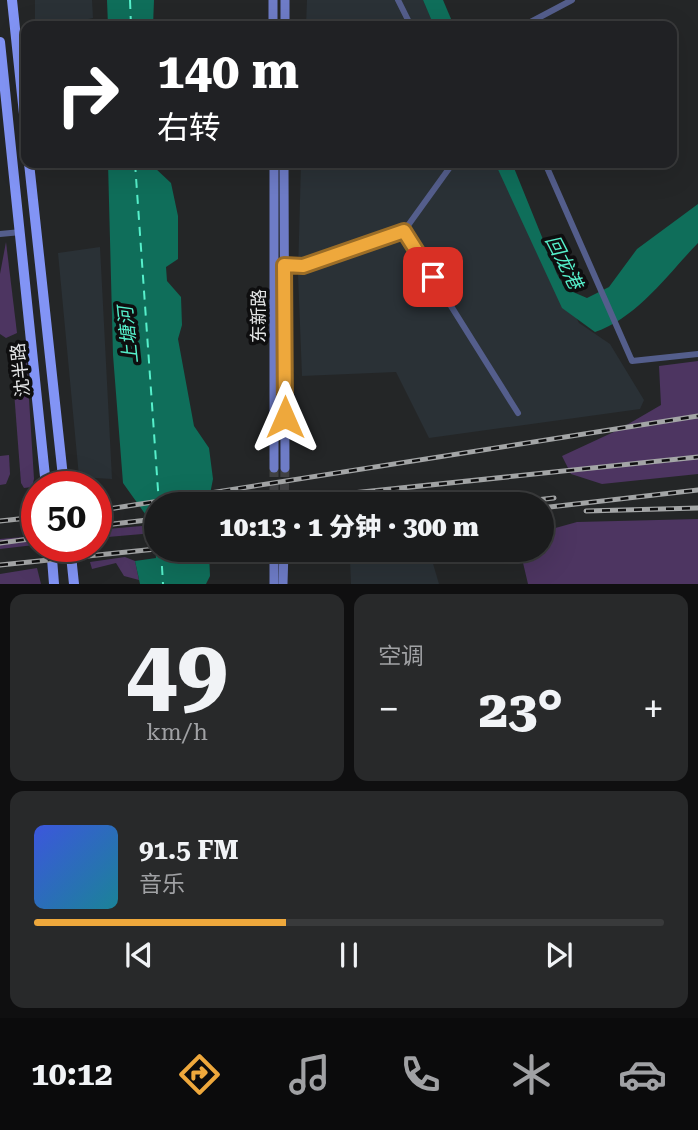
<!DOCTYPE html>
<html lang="zh">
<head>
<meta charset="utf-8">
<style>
	:root { --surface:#1b1c1d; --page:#28292a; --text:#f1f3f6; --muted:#a0a1a4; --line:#393a3b; --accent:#eea83c }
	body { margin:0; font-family:"Roboto Serif","Noto Sans SC",serif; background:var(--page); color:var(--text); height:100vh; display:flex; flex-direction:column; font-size:26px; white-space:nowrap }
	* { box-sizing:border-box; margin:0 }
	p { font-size:23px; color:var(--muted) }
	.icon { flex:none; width:38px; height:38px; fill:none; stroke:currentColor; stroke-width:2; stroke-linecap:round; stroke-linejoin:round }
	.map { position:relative; height:584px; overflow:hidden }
	.side { display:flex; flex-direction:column; gap:10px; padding:10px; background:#0f0f10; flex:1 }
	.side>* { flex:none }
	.top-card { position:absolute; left:21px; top:21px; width:656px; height:147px; border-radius:14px; box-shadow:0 7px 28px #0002,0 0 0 2px var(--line); background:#202124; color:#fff; overflow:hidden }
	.speed { position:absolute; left:21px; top:471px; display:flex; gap:14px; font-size:35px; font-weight:700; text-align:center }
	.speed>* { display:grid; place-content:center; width:91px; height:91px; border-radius:50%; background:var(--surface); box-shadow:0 7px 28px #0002,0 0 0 2px var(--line); line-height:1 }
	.speed .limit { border:10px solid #d22; background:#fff; color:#111 }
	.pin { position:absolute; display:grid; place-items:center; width:60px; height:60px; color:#fff; margin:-30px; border-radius:14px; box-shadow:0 4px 10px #0006 }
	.me { position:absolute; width:77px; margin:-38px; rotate:0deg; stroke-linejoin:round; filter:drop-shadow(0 0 5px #0008) }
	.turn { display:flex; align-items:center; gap:24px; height:147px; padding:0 21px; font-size:32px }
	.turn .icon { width:91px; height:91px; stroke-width:2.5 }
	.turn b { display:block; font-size:49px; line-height:60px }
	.big { font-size:52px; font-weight:800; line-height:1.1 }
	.side .card { flex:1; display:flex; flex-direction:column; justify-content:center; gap:10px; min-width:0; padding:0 24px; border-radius:14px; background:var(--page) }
	.side .dial { align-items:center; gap:0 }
	.dial b { font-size:91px; line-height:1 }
	.song { display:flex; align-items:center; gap:21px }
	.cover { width:84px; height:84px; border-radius:10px; background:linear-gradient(135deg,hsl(230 70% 55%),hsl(190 70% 35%)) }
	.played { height:7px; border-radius:4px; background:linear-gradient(90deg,var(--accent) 40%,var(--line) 40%) }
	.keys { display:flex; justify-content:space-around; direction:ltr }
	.heat { display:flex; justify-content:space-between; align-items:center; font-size:38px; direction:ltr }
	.side .tiles { flex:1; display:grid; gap:10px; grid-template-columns:1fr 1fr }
	.card:last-child { grid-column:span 2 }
	.trip { position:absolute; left:144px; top:492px; width:410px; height:70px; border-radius:35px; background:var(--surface); box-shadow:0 7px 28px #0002,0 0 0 2px var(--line); font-weight:800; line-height:70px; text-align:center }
	.dock { display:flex; height:112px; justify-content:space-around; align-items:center; background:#0b0b0c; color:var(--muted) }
	.dock .icon { width:49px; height:49px }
	.dock .active { color:var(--accent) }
	.dock b { font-size:32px; color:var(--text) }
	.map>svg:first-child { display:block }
	.built { fill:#2a3136 }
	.green { fill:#4d3561 }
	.water { fill:#0f6e5a }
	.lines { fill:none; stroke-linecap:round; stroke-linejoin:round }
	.ferry { stroke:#56f0cb; stroke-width:2; stroke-dasharray:9 7; stroke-linecap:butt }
	.secondary-tunnel { stroke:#414244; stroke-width:9; stroke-dasharray:9 4.5; stroke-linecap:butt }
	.street { stroke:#545e8c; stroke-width:6 }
	.secondary { stroke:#6e7cc7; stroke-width:9 }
	.primary { stroke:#8294f5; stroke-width:10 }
	.rail-casing { stroke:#a3a5a6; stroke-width:5 }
	.rail { stroke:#0e0e0f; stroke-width:2.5; stroke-dasharray:8; stroke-linecap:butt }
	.route-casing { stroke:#9b6d27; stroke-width:18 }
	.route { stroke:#eea83c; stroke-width:12 }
	.labels { text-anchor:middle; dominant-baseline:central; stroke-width:7; stroke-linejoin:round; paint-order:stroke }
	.street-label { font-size:18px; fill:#e3e4e5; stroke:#0e0e0f }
	.water-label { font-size:19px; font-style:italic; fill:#56f0cb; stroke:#0e0e0f }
</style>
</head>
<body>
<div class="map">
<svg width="698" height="584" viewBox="0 0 698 584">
	<rect width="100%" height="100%" fill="#242627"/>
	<g class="built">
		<path d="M35 0H92L93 18 56 26H35Z"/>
		<path d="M307 0H423L434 26H306Z"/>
		<path d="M301 163H495L579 323 610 344 644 400 640 409 429 438 396 372 302 376 298 274Z"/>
		<path d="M100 247 112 479 79 477 58 253Z"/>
		<path d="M379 550H429L439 584H351L350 559Z"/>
	</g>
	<g class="green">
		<path d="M6 242 17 333 6 338 0 334V274Z"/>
		<path d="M17 346H24L26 351 34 479 32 487 24 488 21 483 11 352Z"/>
		<path d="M698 361V474L602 484 571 474 562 456 618 430 661 405 659 366Z"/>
		<path d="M9 455 10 474 6 484 0 485V456Z"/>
		<path d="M698 519V584H528L520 550H541V532L577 522Z"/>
		<path d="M153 525 154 533 96 538V530Z"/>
		<path d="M34 536V545L0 549V539Z"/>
		<path d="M125 557 135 561 139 580 124 576 116 563 92 569 90 562Z"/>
		<path d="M37 568 41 584H0V574Z"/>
	</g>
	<g class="water">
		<path d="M107 0H154L153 26H108Z"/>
		<path d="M423 0H443L454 26H434Z"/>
		<path d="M108 163H155V168L171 183 178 216V259L166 267 167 281 181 297 182 325 178 339 194 426 209 448 213 479 208 504H156V550H167L168 558 191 555V550H201L202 555 209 553 210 576 206 584H140L135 561 156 558 153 525 123 483 113 355Z"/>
		<path d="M495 163H512L557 274 566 289 587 298 609 287 637 249 698 204V243C668 274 637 318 595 332L562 308Z"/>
	</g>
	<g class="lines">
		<g class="ferry">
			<path d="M130 0 131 26"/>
			<path d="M135 163 159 504"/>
			<path d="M161 550 163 584"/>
		</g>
		<g class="secondary-tunnel">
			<path d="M274 504V468"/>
			<path d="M284 504 285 468"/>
		</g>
		<g class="street">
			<path d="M398 0 411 26"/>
			<path d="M523 26 572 0"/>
			<path d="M545 163 632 361 698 354"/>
			<path d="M404 231 518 413"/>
			<path d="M0 234 21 232"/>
			<path d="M283 265 303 266 404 231 453 163"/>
		</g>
		<g class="secondary">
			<path d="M273 0V26"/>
			<path d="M285 26V0"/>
			<path d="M274 163V468"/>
			<path d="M284 163 285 468"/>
			<path d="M274 550V584"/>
			<path d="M283 584 284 550"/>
		</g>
		<g class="primary">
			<path d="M12 0 26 133"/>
			<path d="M0 42 46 486"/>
			<path d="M29 163 64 486"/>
			<path d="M51 546 54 584"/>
			<path d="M70 546 74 584"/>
		</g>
		<defs>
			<g id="rail">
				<path d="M248 504 698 457"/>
				<path d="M498 504 554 498"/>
				<path d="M541 508 698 490"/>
				<path d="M96 511 698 416"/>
				<path d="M586 511 698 508"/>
				<path d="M0 521 37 517"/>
				<path d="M96 526 156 519"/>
				<path d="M0 543 37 538"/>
				<path d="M0 565 156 549"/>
			</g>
		</defs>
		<use href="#rail" class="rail-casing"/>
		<use href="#rail" class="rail"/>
	</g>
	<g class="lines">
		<defs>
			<path id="route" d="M285 417 284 265 303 266 404 231 433 277"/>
		</defs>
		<use href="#route" class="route-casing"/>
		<use href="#route" class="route"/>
	</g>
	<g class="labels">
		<g class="street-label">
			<text transform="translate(258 316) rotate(-90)">东新路</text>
			<text transform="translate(20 370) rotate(-96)">沈半路</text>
		</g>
		<g class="water-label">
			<text transform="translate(564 262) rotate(63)">回龙港</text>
			<text transform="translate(128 335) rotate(-96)">上塘河</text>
		</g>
	</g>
</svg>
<div class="speed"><div class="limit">50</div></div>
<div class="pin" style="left:433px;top:277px;background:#d93025"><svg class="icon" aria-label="arrive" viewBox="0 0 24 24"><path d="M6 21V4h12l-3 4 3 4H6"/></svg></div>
<svg class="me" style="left:285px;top:417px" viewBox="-20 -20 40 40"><path d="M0-17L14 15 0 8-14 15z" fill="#eea83c" stroke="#fff" stroke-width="4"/></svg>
<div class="trip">10:13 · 1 分钟 · 300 m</div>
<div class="top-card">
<div class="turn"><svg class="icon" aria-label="right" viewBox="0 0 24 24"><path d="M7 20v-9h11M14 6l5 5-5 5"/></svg><div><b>140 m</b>右转</div></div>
</div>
</div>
<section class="side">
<div class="tiles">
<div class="card dial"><b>49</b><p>km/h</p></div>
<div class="card"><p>空调</p>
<div class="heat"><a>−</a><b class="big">23°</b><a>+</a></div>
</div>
<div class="card">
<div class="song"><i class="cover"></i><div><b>91.5 FM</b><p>音乐</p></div></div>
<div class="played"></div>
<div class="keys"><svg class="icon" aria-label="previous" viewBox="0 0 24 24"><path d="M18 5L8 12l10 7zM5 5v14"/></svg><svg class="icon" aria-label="pause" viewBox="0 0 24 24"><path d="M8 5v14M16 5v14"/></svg><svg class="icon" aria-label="next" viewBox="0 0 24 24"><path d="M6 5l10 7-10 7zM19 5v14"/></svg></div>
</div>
</div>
</section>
<nav class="dock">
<b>10:12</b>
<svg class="icon active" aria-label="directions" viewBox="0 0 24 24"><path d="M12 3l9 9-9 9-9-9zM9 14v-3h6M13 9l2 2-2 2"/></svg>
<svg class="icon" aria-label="music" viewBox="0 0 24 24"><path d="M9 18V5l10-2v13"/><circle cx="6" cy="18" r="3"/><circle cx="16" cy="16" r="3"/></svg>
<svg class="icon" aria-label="phone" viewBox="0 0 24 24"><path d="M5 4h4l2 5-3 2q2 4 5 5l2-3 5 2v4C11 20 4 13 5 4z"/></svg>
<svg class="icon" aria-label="climate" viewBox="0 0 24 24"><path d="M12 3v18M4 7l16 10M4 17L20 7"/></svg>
<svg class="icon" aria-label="car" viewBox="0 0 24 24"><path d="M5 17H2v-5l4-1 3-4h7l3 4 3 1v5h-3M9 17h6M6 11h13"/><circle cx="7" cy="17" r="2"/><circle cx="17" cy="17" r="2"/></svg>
</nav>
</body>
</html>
